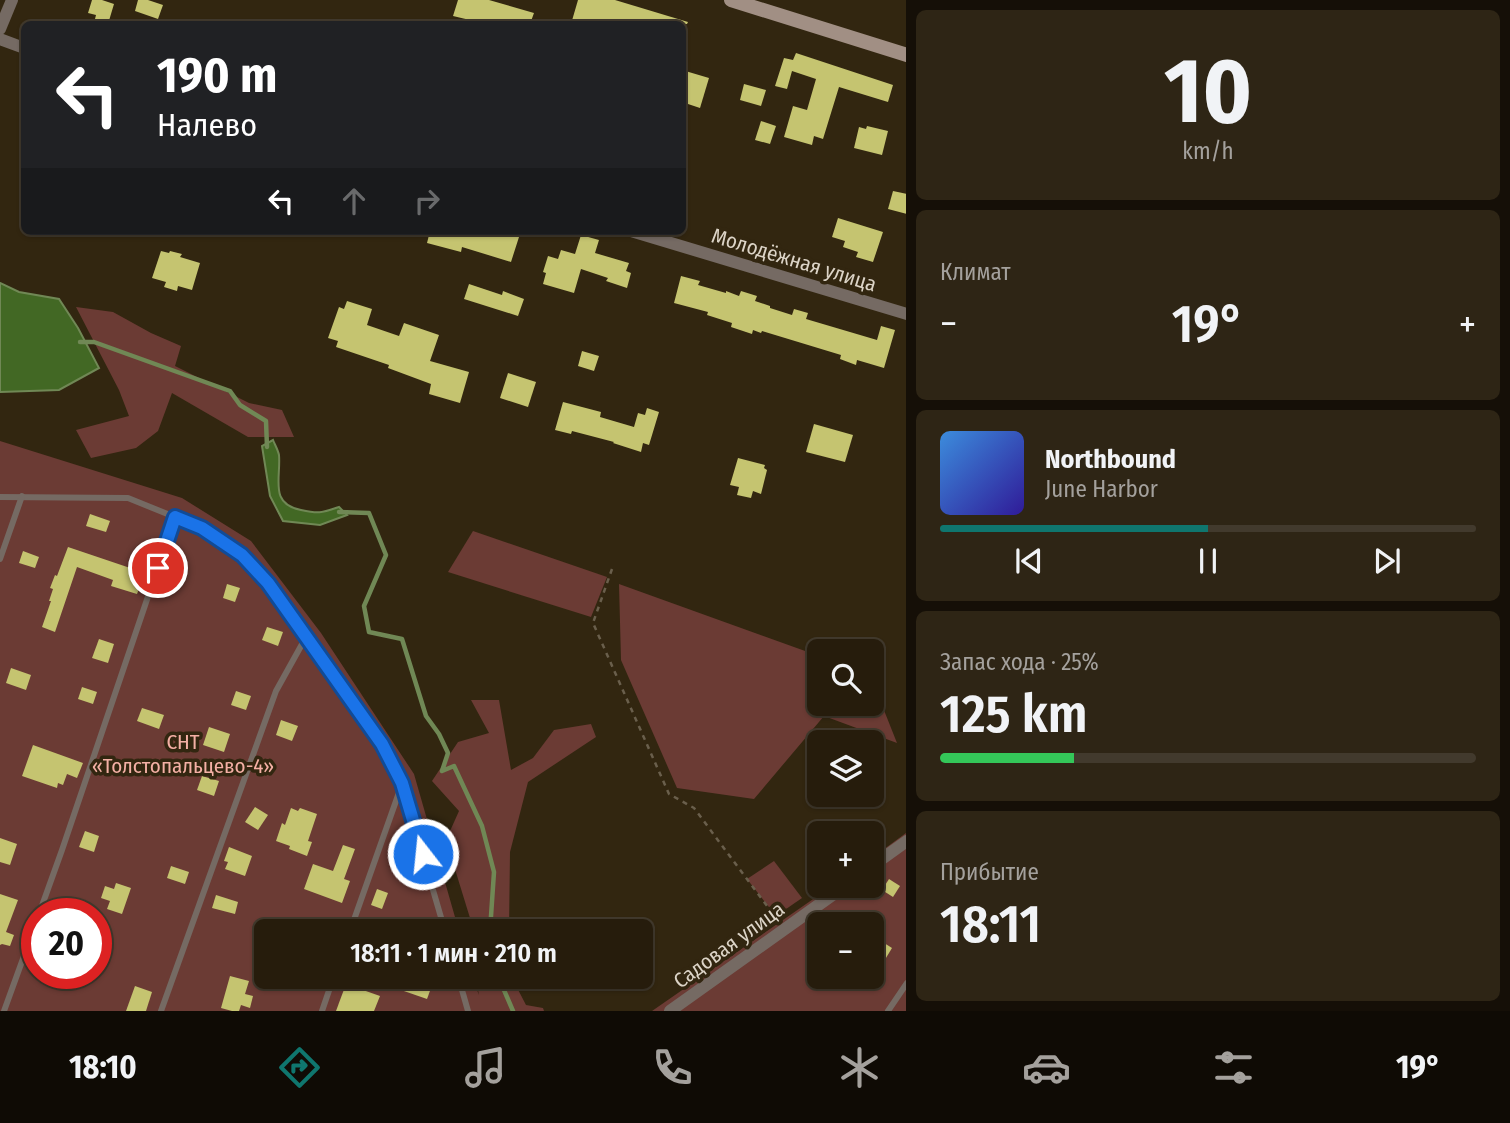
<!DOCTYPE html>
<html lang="ru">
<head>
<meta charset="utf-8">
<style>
	:root { --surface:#261c0c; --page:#2e2515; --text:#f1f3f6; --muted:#a4a19d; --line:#423a2d; --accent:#0f766e }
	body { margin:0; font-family:"Fira Sans Condensed",sans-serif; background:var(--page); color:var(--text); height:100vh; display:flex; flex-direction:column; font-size:26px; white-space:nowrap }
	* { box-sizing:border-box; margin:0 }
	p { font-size:23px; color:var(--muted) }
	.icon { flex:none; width:38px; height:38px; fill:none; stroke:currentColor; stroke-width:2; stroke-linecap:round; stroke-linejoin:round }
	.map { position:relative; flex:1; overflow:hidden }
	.sheet { display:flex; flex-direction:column; gap:10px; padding:10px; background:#150f07; width:604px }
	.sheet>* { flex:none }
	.top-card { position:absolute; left:21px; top:21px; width:665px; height:214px; border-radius:10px; box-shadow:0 2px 5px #0004,0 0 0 2px var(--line); background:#202124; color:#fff; overflow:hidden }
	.controls { position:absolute; left:807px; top:639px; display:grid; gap:14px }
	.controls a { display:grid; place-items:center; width:77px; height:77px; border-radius:10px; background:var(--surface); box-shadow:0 2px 5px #0004,0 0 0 2px var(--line); font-size:35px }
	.speed { position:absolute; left:21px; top:898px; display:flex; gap:14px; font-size:35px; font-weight:700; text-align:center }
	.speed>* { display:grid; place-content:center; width:91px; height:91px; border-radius:50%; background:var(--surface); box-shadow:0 2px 5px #0004,0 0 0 2px var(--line); line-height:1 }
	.speed .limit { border:10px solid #d22; background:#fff; color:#111 }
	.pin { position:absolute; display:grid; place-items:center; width:60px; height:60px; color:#fff; margin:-30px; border:4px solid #fff; border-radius:50%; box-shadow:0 2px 7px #0007 }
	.me { position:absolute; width:77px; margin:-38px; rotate:344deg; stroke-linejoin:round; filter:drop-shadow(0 0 5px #0008) }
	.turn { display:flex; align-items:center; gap:24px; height:147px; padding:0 21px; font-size:32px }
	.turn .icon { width:91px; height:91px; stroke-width:2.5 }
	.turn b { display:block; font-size:49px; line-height:60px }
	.lanes { display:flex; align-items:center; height:66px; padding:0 21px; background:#0003; justify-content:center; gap:35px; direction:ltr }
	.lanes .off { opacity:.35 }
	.big { font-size:52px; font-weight:600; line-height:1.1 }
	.sheet .widget { flex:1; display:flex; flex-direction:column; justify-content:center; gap:10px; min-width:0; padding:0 24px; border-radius:10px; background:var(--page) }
	.sheet .dial { align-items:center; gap:0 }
	.dial b { font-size:91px; line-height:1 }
	.song { display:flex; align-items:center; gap:21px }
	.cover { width:84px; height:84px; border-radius:10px; background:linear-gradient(135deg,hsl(210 70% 55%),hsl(250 70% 35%)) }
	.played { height:7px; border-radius:4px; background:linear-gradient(90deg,var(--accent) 50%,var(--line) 50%) }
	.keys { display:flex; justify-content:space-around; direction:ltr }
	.heat { display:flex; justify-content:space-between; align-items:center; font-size:38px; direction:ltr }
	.charge { height:10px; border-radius:5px; background:linear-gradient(90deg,#34c759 25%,var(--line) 0) }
	.trip { position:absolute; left:254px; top:919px; width:399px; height:70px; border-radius:10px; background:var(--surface); box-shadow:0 2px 5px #0004,0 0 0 2px var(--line); font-weight:600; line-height:70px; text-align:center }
	.tab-bar { display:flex; height:112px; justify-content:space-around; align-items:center; background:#0f0b05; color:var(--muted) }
	.tab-bar .icon { width:49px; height:49px }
	.tab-bar .on { color:var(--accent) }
	.tab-bar b { font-size:32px; color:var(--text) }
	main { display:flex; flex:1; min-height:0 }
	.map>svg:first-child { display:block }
	.green { fill:#6b3b34; fill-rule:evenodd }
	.water { fill:#426824; stroke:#708855; stroke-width:2 }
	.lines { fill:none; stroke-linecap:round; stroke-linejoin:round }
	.stream { stroke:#708855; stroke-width:4.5 }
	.building { fill:#c5c470 }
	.path { stroke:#6a5f4c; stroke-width:2.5; stroke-dasharray:5 5; stroke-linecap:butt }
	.lane { stroke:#756a63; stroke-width:6 }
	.street { stroke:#756a63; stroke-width:12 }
	.secondary { stroke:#a18f84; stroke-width:14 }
	.route-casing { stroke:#114b97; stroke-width:18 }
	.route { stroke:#1a73e8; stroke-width:12 }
	.labels { text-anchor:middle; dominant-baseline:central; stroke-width:7; stroke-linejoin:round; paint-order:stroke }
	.street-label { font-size:21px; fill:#dcd4c7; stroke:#322610 }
	.park-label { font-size:21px; fill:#f4b0a5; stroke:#322610 }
</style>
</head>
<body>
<main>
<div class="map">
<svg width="907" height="1011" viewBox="0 0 907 1011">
	<rect width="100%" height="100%" fill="#322610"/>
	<g class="green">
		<path d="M76 307 113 312 151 333 181 346 175 366 249 403 282 410 294 437H248L172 393 158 431 136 448 91 458 76 430 129 416 119 390Z"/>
		<path d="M0 441 182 498 251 541 321 633 414 774 459 931H266V976L472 977 479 995 477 985 485 977H503L513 980 526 1005 543 1008 544 1011H0ZM37 914H96V973H37Z"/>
		<path d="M473 531 607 577 591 617 448 572Z"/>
		<path d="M619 584 819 656V704H872V680L897 743 824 716 754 799 677 788 621 660Z"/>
		<path d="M471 700H499L511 770 533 758 554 730 591 724 596 737 528 782 510 852 509 931H474L446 840 459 811 432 781 458 742 489 733Z"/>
		<path d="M906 833V1011H652L832 886H872V858ZM819 924H872V976H819Z"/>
		<path d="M774 861 802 898 776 916 747 879Z"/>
	</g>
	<g class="water">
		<path d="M0 283 19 292 59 299 78 328 99 368 59 390 0 392Z"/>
		<path d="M273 440C275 445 278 450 279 455 281 479 269 504 301 510 319 514 321 513 339 507L347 515 320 525 283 521 270 496 262 446Z"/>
	</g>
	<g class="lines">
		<g class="stream">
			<path d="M80 342H94L230 391 240 405 266 421 267 447"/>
			<path d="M339 512 369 513 386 555 364 606 369 632 402 639 426 716 439 734 448 753 442 771 454 766 482 826 494 872 490 931"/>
			<path d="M498 976 513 1011"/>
		</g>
	</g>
	<g class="building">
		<path d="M92 0H102L114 4 108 24 95 19 96 15 88 13Z"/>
		<path d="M138 0H148L163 5 158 19 135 11Z"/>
		<path d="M458 0H489L534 13 530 24H474V21L453 16Z"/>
		<path d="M578 0H615L688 22 687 24H571Z"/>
		<path d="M796 53 893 85 888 102 839 87 823 139 814 136 812 145 784 137 793 106 807 110 816 79 792 71 787 89 775 86 784 58 793 60Z"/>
		<path d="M682 70 709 78 700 108 682 102Z"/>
		<path d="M744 84 766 90 761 106 740 100Z"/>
		<path d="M761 121 776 126 770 144 755 140Z"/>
		<path d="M867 126 888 131 882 155 854 148 859 127 866 129Z"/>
		<path d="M893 191 907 194V214L888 209Z"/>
		<path d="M838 218 883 232 873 262 856 257 858 252 843 247 845 241 832 237Z"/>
		<path d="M430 231H500L519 237 511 262 462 247 461 252 427 243Z"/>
		<path d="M581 235 599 240 595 253 629 263 626 271 631 273 627 288 606 281 608 278 581 269 574 293 543 284 546 273 543 272 548 256 558 259 561 250 575 254Z"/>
		<path d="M161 251 169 253 170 251 182 254 180 257 200 263 192 290 178 286 177 291 164 287 166 282 152 278Z"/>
		<path d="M681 276 700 281 698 285 726 293V291L739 296 741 291 757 296 755 301 770 306V308L792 315 794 309 808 313 806 319 877 340 881 326 895 330 884 368 857 360 856 365 840 359 841 355 762 331 761 333 753 330 752 334 731 327 732 323 707 315 708 312 674 303Z"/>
		<path d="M469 284 502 295 503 291 524 299 518 316 464 299Z"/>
		<path d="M347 301 372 309 367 325 399 336 404 323 439 335 430 361 469 372 460 403 429 394 431 384 388 368 389 365 336 347 338 341 328 338 339 307 344 309Z"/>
		<path d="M582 351 599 356 594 371 578 366Z"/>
		<path d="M508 373 536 382 528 407 500 398Z"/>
		<path d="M563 402 601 412 600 417 634 427 638 413 645 415 647 408 659 412 649 445 643 443 641 452 613 443 614 442 572 431 571 434 555 430Z"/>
		<path d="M814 424 853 435 845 462 806 452Z"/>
		<path d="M738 458 765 465 764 468 767 470 761 494 753 491 751 498 737 495 739 487 730 485Z"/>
		<path d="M90 514 110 521 106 532 86 526Z"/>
		<path d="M68 547 145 573 137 594 111 586 113 580 77 567 55 632 42 627 51 601H49L53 589 50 588 55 575 57 576Z"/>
		<path d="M23 551 39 557 35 568 19 563Z"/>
		<path d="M227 584 240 588 235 602 223 598Z"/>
		<path d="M267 627 283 632 278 646 262 640Z"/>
		<path d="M99 639 114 644 108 663 92 658Z"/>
		<path d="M11 668 31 675 26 690 6 683Z"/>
		<path d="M82 687 97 692 93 704 78 699Z"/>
		<path d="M236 691 251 696 246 710 231 705Z"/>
		<path d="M142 708 164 715 159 729 137 721Z"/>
		<path d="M281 720 298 726 292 741 276 735Z"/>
		<path d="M209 727 230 734 224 752 203 745Z"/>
		<path d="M33 745 83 763 77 778 67 774 63 785 58 783 57 788 22 776Z"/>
		<path d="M202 776 219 781 214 796 197 790Z"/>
		<path d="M255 807 268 815 258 830 245 822Z"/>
		<path d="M291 808 298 811 300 808 317 814 308 841 312 842 307 856 289 849 290 846 276 841 282 823 285 825Z"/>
		<path d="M85 831 99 836 94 852 79 847Z"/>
		<path d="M0 838 17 844 10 865 0 862Z"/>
		<path d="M343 845 355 849 344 879 350 881 342 903 304 889 313 864 333 871Z"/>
		<path d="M229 847 252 856 245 876 225 869 228 862 224 861Z"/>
		<path d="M171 866 189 872 185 884 167 878Z"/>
		<path d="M889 879 900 886 893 897 882 890Z"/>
		<path d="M116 883 131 888 122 914 107 909 110 901 101 898 105 886 114 889Z"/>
		<path d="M377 889 388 893 382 909 371 905Z"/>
		<path d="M0 894 18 900 6 932 14 935 10 946 2 944 0 945Z"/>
		<path d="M216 895 238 902 235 914 212 908Z"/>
		<path d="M881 941 892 948 872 981V956Z"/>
		<path d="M230 976 249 981 245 994 253 996 250 1008 241 1005 239 1011H232L221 1008Z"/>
		<path d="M406 976H425L434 980 427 999 401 990Z"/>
		<path d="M346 984 380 996 374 1011H336Z"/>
		<path d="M135 986 152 992 146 1011H126Z"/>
	</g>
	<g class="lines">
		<path class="path" d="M612 569 593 623 669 794 694 808 776 918"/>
		<g class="lane">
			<path d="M0 497 128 498 202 528 242 555 268 583 382 744 402 784"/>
			<path d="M0 559 22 496"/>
			<path d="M39 914 62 850 175 517"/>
			<path d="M350 931 402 784 445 931"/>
			<path d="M458 976 468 1011"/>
			<path d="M4 1011 37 920"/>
			<path d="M161 1011 276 691 306 637"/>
			<path d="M322 1011 334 976"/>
			<path d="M888 1011 907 983"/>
		</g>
		<g class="street">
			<path d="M0 29 12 0"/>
			<path d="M0 39 24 48"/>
			<path d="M631 231 907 314"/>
			<path d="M872 866 907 841"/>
			<path d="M670 1011 845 886"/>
		</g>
		<path class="secondary" d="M731 0 907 55"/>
	</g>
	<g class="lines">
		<defs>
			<path id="route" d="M158 568 175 517 202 528 242 555 268 583 382 744 402 783 423 854"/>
		</defs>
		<use href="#route" class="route-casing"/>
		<use href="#route" class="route"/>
	</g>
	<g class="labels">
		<g class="street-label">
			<text transform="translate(794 260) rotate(17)">Молодёжная улица</text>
			<text transform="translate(729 945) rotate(-36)">Садовая улица</text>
		</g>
		<g class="park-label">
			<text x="183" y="742">СНТ<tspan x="183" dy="24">«Толстопальцево-4»</tspan></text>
		</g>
	</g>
</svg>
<div class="controls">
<a><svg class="icon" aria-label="search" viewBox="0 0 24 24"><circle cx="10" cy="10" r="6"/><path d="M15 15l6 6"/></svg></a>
<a><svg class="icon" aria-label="layers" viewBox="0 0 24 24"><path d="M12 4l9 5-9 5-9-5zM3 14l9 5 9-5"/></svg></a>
<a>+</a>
<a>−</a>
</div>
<div class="speed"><div class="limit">20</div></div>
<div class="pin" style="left:158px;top:568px;background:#d93025"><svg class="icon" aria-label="arrive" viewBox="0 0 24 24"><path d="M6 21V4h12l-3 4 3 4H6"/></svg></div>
<svg class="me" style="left:423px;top:854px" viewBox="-20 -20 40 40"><circle r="17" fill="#1a73e8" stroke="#fff" stroke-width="3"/><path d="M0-11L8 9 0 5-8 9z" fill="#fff"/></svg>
<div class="trip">18:11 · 1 мин · 210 m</div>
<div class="top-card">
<div class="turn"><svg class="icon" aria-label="left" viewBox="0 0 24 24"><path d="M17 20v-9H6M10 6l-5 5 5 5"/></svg><div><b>190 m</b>Налево</div></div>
<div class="lanes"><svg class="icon" aria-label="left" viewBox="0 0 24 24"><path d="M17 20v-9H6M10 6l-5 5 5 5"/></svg><svg class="icon off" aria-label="ahead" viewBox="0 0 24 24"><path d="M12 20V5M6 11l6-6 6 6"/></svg><svg class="icon off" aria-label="right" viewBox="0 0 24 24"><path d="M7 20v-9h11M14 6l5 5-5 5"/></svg></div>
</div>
</div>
<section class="sheet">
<div class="widget dial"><b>10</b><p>km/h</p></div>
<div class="widget"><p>Климат</p>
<div class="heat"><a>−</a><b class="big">19°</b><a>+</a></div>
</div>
<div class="widget">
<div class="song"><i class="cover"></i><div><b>Northbound</b><p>June Harbor</p></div></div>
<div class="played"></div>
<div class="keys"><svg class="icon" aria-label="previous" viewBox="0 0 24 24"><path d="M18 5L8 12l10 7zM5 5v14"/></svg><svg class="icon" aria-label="pause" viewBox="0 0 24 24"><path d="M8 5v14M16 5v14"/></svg><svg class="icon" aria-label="next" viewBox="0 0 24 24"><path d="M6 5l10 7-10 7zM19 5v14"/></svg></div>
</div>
<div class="widget"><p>Запас хода · 25%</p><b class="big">125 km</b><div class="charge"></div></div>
<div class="widget"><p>Прибытие</p><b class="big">18:11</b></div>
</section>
</main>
<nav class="tab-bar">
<b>18:10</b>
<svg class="icon on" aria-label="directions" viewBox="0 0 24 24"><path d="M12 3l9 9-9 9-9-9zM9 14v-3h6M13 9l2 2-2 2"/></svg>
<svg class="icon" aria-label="music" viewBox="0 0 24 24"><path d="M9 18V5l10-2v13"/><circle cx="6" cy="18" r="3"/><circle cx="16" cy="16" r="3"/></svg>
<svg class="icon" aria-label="phone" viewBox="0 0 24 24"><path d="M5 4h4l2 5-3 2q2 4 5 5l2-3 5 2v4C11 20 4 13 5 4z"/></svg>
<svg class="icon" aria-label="climate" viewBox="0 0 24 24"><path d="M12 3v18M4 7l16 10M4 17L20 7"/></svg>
<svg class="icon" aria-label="car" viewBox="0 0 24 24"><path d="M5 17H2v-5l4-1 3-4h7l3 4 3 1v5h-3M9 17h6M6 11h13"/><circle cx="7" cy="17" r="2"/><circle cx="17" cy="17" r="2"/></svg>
<svg class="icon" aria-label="filters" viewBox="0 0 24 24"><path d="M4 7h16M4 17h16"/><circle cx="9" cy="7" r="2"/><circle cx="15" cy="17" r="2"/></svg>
<b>19°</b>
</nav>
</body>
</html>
